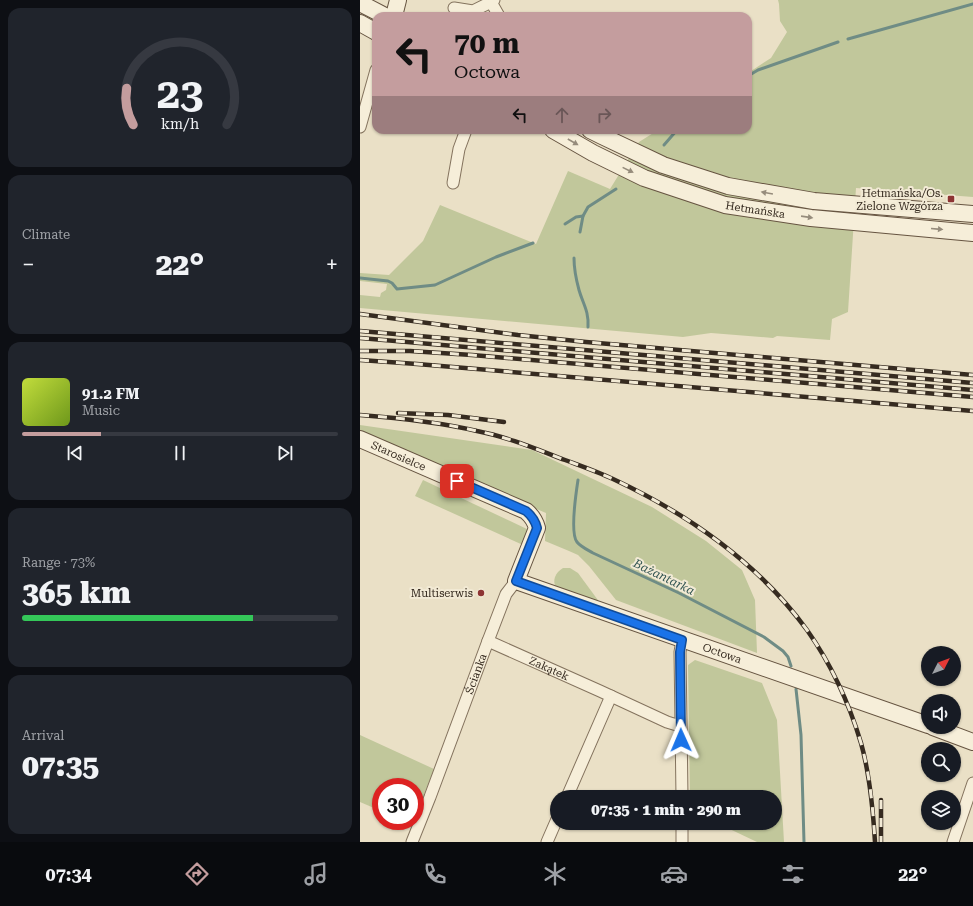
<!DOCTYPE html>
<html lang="en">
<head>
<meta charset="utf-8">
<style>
	:root { --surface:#171b24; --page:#20242c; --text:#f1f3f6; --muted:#9ea1a6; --line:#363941; --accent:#c49d9e }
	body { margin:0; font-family:"Roboto Serif",serif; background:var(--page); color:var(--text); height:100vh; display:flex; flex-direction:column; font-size:15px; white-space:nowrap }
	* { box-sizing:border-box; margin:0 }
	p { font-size:13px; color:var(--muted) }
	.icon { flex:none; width:22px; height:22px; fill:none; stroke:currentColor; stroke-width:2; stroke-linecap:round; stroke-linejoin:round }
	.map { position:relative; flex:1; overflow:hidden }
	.panel { display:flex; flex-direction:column; gap:8px; padding:8px; background:#0d0f14; width:360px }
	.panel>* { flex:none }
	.hud { position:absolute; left:12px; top:12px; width:380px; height:122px; border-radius:12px; box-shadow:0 1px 3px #0004; background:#c49d9e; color:#111; overflow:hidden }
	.needle { width:26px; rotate:48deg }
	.controls { position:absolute; left:561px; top:646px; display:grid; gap:8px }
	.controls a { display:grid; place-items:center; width:40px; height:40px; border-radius:50%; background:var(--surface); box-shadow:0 1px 3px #0004; font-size:20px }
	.speed { position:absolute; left:12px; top:778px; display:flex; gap:8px; font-size:20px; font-weight:700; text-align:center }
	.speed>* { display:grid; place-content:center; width:52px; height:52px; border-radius:50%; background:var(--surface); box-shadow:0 1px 3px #0004; line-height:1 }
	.speed .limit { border:6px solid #d22; background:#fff; color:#111 }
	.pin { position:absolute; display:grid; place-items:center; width:34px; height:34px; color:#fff; margin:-17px; border-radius:8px; box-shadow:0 2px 6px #0006 }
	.me { position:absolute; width:44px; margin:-22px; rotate:359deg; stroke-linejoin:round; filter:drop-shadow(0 0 3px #0008) }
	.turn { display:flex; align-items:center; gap:14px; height:84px; padding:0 16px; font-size:18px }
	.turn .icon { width:52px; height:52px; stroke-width:2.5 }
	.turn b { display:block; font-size:28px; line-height:34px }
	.lanes { display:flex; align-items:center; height:38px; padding:0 16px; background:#0003; justify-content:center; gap:20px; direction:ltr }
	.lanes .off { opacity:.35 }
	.big { font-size:30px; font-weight:800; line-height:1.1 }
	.panel .tile { flex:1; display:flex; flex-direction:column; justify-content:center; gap:6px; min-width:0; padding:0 14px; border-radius:12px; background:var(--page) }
	.panel .dial { align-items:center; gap:0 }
	.dial svg { height:104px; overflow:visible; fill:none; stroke:var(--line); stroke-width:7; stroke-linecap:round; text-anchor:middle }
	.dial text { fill:var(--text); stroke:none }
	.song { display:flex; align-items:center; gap:12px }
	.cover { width:48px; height:48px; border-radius:6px; background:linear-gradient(135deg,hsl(70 70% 55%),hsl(80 70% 35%)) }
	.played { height:4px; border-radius:2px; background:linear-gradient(90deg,var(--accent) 25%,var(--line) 25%) }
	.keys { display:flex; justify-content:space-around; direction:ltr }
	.heat { display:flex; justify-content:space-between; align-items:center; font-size:22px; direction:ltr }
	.charge { height:6px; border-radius:3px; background:linear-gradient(90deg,#34c759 73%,var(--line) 0) }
	.trip { position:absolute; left:190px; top:790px; width:232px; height:40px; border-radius:20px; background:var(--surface); box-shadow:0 1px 3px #0004; font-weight:800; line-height:40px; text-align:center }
	.dock { display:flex; height:64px; justify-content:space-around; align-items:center; background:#090b0e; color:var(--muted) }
	.dock .icon { width:28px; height:28px }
	.dock .selected { color:var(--accent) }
	.dock b { font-size:18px; color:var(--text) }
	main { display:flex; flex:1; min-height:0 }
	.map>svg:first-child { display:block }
	.green { fill:#c1c79b }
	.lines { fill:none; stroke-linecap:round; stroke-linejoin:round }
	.stream { stroke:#6f8c85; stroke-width:3 }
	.street-casing { stroke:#84735e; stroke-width:13 }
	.secondary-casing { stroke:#665441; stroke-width:18 }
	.street { stroke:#f6eed9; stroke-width:11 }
	.secondary { stroke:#f6eed9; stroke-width:16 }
	.rail-casing { stroke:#362b20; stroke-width:4.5 }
	.rail { stroke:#f2ead5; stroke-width:3; stroke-dasharray:9; stroke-linecap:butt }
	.oneway { fill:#968c7c }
	.route-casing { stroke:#114b97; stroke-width:10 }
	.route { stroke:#1a73e8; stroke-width:7 }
	.poi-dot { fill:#8d3433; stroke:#f2ead5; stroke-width:1.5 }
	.labels { text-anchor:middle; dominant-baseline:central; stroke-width:4; stroke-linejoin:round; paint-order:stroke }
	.poi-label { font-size:11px; fill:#362b20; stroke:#f2ead5; text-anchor:end }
	.street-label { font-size:11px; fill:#362b20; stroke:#f2ead5 }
	.water-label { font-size:12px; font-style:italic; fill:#315452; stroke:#f2ead5 }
</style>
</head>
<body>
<main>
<section class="panel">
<div class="tile dial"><svg viewBox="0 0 100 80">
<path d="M14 69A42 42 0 1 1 86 69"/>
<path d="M14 69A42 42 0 0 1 9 41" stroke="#c49d9e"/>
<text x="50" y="56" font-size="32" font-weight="700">23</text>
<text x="50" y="72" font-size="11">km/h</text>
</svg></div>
<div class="tile"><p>Climate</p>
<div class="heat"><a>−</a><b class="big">22°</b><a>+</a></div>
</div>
<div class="tile">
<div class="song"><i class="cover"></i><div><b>91.2 FM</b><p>Music</p></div></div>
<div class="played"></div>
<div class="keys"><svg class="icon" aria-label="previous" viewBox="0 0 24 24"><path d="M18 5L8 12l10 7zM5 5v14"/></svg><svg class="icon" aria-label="pause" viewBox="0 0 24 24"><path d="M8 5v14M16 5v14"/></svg><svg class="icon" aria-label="next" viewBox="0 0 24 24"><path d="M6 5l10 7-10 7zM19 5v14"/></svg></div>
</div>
<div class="tile"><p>Range · 73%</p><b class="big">365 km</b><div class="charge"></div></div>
<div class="tile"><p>Arrival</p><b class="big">07:35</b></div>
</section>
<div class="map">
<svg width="613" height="842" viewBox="0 0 613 842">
	<rect width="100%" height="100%" fill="#eae0c6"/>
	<g class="green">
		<path d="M418 0H613V197L496 188 488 312 472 319 470 340 417 336 413 338 351 333 323 337 0 308V295L20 297 21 293 26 290 27 284 0 281V273L29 275 63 241 80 205 176 244 208 171 250 189 279 142 298 130H388V73L411 58 427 32 420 21 419 4Z"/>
		<path d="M0 425 172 450 292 507 346 541 382 570 395 600 397 653 256 600 229 566 218 555 209 551 185 541 186 513 0 434Z"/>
		<path d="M63 480 169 530 163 545 55 496Z"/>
		<path d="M203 568H210L218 573 243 607 196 588C192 580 195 573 203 568Z"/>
		<path d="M335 660 402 683 417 720 424 842H397L357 823H415V797H330L328 665Z"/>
		<path d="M0 735 74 769 55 818V787H21V811L0 802Z"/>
	</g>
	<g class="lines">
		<g class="stream">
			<path d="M488 39 613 4"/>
			<path d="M388 76 398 70 478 42"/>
			<path d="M304 145 317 130"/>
			<path d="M205 224 216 217 223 216"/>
			<path d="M220 232 223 216 228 207 256 189"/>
			<path d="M214 258C214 269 216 279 219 290 223 304 229 311 228 327"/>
			<path d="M0 278 28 281 32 283 37 289 75 285 136 257 173 243"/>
			<path d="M218 480C216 493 210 533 217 542 221 547 228 550 233 553L319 593 404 637 423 651 428 657 431 666"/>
			<path d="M436 689 441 735 444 842"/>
		</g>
		<defs>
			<g id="street">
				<path d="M134 0 131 2 139 16"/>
				<path d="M94 8 113 11 131 2"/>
				<path d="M0 127 16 70"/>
				<path d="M93 183 99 149 106 130"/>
				<path id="s1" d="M128 641 240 691 307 722 320 726"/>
				<path d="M207 797 251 696"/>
				<path d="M322 797 320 652 322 640"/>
				<path d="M322 823V842"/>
				<path id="s2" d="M52 842 70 797 128 641 146 594 156 581"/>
				<path d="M187 842 197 819"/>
				<path d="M593 842 613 783"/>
			</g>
			<g id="secondary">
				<path d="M0 3 25 16"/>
				<path d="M34 16 38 0"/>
				<path d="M0 23 16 32"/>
				<path id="s3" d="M193 130 233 153 284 178 365 205 451 218 613 233"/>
				<path d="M230 130 242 136 303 165 368 186 454 201 613 214"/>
				<path id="s4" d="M0 439 166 511C172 516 175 520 177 528L156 581 568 725"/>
				<path d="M573 727 613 742"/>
			</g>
		</defs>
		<use href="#street" class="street-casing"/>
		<use href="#secondary" class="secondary-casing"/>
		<use href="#street" class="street"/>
		<use href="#secondary" class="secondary"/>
		<defs>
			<g id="rail">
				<path d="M0 314 158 335 226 342 613 375"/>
				<path d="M0 331 613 383"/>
				<path d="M0 338 613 390"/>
				<path d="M0 351H50L112 355 613 397"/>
				<path d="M0 360 57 364 613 411"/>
				<path d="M38 413 88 415 144 422"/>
				<path d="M0 415C40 418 78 422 117 431 148 437 176 449 205 460 221 466 238 472 253 479 328 514 398 563 447 630 471 664 489 703 501 743 510 775 513 809 515 842"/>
				<path d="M521 800V842"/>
			</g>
		</defs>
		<use href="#rail" class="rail-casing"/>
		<use href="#rail" class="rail"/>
	</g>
	<defs><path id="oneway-solid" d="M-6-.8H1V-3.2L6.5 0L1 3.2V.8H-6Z"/></defs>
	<g class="oneway">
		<use href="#oneway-solid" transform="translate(213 142) rotate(30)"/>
		<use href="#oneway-solid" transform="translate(268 170) rotate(26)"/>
		<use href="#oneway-solid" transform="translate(407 193) rotate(-170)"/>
		<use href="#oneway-solid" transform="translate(447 217) rotate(8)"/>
		<use href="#oneway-solid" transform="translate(577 229) rotate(5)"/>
	</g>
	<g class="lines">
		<defs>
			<path id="route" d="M97 481 166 511C172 516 175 520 177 528L156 581 322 640 320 652 321 740"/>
		</defs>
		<use href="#route" class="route-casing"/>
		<use href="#route" class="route"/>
	</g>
	<g class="poi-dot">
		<rect x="587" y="195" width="8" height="8" rx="2"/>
		<circle cx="121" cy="593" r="4"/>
	</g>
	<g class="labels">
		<g class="poi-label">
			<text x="583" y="193">Hetmańska/Os.<tspan x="583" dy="13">Zielone Wzgórza</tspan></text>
			<text x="113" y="593">Multiserwis</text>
		</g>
		<g class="street-label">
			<text stroke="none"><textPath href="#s3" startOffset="219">Hetmańska</textPath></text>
			<text stroke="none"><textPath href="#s4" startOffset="42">Starosielce</textPath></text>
			<text stroke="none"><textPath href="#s4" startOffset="477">Octowa</textPath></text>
			<text stroke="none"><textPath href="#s1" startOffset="67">Zakątek</textPath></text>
			<text stroke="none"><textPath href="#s2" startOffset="180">Ścianka</textPath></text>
		</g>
		<g class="water-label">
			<text transform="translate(304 577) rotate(26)">Bażantarka</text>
		</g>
	</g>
</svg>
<div class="controls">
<a><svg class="needle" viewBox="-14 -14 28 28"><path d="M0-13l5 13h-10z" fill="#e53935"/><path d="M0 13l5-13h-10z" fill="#9ea1a6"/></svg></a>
<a><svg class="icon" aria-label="sound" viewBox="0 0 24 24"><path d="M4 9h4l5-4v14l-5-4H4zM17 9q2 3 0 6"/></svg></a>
<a><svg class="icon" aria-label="search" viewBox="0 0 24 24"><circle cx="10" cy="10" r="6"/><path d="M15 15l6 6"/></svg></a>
<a><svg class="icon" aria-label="layers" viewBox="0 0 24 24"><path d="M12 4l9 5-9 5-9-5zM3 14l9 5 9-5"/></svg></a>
</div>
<div class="speed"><div class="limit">30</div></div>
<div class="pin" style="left:97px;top:481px;background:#d93025"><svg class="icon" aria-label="arrive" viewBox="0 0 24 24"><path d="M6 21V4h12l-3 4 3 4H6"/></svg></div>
<svg class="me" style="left:321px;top:740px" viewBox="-20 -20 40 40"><path d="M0-17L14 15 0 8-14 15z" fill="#1a73e8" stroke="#fff" stroke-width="4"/></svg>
<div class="trip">07:35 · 1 min · 290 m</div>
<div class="hud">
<div class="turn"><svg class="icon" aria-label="left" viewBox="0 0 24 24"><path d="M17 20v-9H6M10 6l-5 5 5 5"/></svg><div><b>70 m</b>Octowa</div></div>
<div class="lanes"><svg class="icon" aria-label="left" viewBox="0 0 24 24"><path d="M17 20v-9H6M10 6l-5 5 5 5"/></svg><svg class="icon off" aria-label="ahead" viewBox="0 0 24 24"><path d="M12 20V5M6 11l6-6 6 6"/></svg><svg class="icon off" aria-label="right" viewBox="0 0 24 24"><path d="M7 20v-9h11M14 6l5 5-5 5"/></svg></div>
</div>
</div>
</main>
<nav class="dock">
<b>07:34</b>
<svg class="icon selected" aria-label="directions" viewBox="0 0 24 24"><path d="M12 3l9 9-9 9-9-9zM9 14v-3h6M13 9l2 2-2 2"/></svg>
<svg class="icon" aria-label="music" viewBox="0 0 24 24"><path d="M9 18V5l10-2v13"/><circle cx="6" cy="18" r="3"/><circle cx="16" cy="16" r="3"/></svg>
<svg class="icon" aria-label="phone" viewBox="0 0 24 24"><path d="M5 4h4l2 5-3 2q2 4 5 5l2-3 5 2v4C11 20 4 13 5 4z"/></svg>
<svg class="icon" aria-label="climate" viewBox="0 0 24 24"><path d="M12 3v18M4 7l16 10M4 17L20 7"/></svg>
<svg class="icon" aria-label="car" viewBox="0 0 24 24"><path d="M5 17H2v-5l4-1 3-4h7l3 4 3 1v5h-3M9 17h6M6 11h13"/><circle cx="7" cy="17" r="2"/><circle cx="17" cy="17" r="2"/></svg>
<svg class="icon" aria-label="filters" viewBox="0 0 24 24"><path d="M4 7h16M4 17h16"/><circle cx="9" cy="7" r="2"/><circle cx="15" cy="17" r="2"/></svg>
<b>22°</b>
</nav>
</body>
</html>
